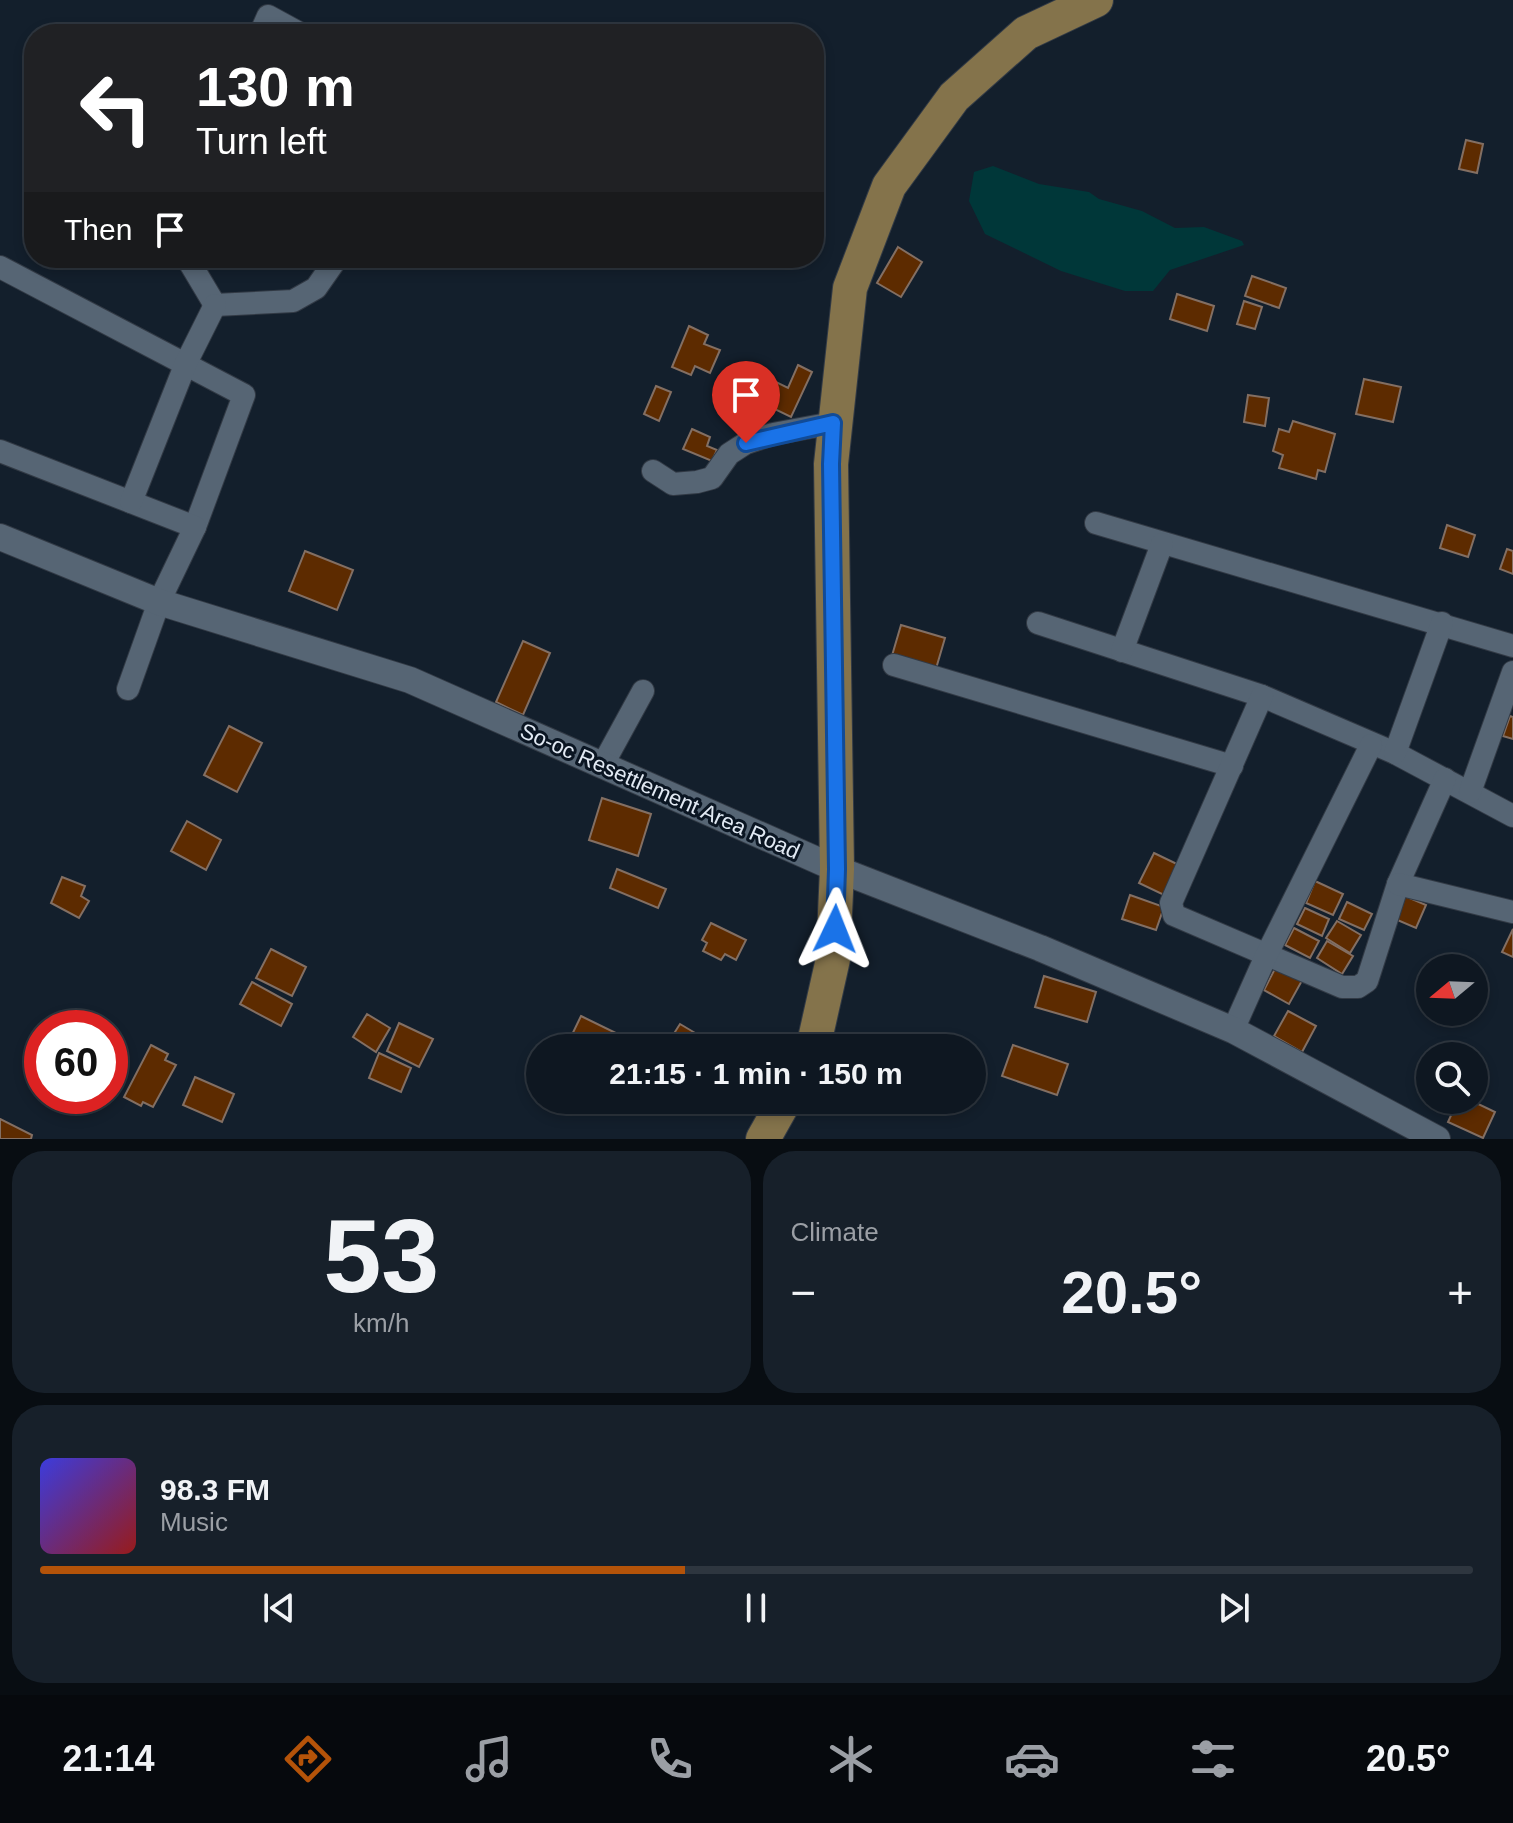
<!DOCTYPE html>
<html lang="en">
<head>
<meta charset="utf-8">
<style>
	:root { --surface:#0e1721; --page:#17202a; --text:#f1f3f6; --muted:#9b9fa5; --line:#2e363f; --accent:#b45309 }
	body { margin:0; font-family:Arial,sans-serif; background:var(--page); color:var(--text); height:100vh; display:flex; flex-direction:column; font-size:30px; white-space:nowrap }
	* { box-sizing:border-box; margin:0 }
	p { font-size:26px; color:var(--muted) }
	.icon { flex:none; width:44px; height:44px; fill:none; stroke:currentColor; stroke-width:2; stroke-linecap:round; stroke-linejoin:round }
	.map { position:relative; height:1139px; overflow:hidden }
	.side { display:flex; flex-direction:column; gap:12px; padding:12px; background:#080d12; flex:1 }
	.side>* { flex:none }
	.guide { position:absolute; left:24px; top:24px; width:800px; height:244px; border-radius:32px; box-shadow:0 4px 12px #0003,0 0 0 2px var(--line); background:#202124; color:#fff; overflow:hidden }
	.needle { width:52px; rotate:251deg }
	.fabs { position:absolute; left:1416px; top:954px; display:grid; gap:16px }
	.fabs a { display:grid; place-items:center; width:72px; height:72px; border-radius:50%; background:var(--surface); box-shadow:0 4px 12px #0003,0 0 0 2px var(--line); font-size:40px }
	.speed { position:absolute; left:24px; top:1010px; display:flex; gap:16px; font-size:40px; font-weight:700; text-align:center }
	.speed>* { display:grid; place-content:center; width:104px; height:104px; border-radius:50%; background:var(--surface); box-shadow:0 4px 12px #0003,0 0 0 2px var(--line); line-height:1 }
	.speed .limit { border:12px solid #d22; background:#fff; color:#111 }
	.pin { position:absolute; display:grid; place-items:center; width:68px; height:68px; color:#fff; margin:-82px -34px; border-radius:50% 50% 50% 0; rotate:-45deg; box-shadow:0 0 8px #0007 }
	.pin .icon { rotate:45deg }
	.me { position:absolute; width:88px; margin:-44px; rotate:2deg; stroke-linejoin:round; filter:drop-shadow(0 0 6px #0008) }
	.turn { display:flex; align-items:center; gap:28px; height:168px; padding:0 40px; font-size:36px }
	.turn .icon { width:104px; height:104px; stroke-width:2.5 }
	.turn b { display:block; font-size:56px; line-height:68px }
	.then { display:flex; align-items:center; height:76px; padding:0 40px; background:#0003; gap:16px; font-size:30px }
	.big { font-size:60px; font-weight:700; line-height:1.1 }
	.side .tile { flex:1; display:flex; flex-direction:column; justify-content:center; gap:12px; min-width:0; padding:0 28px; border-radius:32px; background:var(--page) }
	.side .dial { align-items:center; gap:0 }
	.dial b { font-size:104px; line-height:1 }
	.song { display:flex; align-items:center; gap:24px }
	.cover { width:96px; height:96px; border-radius:12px; background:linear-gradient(135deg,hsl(240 70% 55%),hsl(0 70% 35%)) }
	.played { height:8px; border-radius:4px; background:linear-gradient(90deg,var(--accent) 45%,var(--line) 45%) }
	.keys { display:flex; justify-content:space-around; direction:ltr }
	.heat { display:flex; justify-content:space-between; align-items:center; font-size:44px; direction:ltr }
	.side .tiles { flex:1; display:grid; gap:12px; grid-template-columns:1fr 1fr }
	.tile:last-child { grid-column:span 2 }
	.trip { position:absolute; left:526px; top:1034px; width:460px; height:80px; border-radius:40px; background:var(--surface); box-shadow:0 4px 12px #0003,0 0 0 2px var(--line); font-weight:700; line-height:80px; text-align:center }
	.dock { display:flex; height:128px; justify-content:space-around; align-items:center; background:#06090d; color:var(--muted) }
	.dock .icon { width:56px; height:56px }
	.dock .current { color:var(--accent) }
	.dock b { font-size:36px; color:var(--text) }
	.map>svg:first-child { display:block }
	.water { fill:#003739 }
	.building { fill:#5d2b00; stroke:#836f63; stroke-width:2 }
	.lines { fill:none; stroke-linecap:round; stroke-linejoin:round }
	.minor-casing { stroke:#323a45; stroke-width:24 }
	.tertiary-casing { stroke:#323a45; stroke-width:28 }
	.primary-casing { stroke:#323a45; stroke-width:36 }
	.minor { stroke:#566574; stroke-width:22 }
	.tertiary { stroke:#566574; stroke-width:26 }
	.primary { stroke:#84734b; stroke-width:34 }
	.route-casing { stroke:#114b97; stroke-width:20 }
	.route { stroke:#1a73e8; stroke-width:14 }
	.labels { text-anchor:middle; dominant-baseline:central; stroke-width:6; stroke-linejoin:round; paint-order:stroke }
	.street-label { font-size:22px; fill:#e1e9f3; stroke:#0a1522 }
</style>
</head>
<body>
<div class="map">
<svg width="1513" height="1139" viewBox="0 0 1513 1139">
	<rect width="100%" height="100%" fill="#131f2c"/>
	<path class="water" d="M993 166 1039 184 1089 192 1099 199 1142 211 1175 228 1204 227 1242 241 1244 245 1170 270 1153 291H1125L1061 271 985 234 969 201 974 172Z"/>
	<g class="building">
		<path d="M1466 140 1483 144 1477 173 1459 169Z"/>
		<path d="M898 247 922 262 901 297 877 283Z"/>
		<path d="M1252 276 1286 288 1279 308 1245 296Z"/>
		<path d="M1177 294 1214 306 1207 331 1170 319Z"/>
		<path d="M1244 301 1262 307 1255 329 1237 324Z"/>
		<path d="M689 326 708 335 704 344 720 350 710 373 695 366 691 375 672 367Z"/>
		<path d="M798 365 812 372 791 417 758 401 768 378 788 388Z"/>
		<path d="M1364 379 1401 387 1393 422 1356 414Z"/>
		<path d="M656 386 671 392 659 421 644 414Z"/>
		<path d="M1248 395 1269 398 1265 426 1244 422Z"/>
		<path d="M1293 421 1335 434 1325 472 1318 470 1316 479 1279 468 1283 455 1273 451 1279 429 1289 432Z"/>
		<path d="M692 429 710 437 707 446 717 450 712 461 683 449Z"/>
		<path d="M1447 525 1475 535 1468 557 1440 548Z"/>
		<path d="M1507 549 1513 551V574L1500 569Z"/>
		<path d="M305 551 353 570 337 610 289 591Z"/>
		<path d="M901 625 945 638 935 672 891 659Z"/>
		<path d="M523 641 550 653 523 715 496 702Z"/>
		<path d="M1510 716 1513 717V739L1503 736Z"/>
		<path d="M229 726 262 743 237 792 204 775Z"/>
		<path d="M602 798 651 814 638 856 589 840Z"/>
		<path d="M187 821 221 840 206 870 171 851Z"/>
		<path d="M1154 853 1179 865 1164 895 1139 883Z"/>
		<path d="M617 869 666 889 658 908 610 888Z"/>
		<path d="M62 877 85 886 81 896 89 901 79 918 51 903Z"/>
		<path d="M1315 881 1343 894 1333 915 1306 903Z"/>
		<path d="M1130 895 1164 907 1156 930 1122 919Z"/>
		<path d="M1405 896 1426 905 1416 928 1395 919Z"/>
		<path d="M1347 902 1372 914 1364 930 1339 919Z"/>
		<path d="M1305 908 1329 919 1322 936 1297 924Z"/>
		<path d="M1337 921 1361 935 1350 953 1326 938Z"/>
		<path d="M711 923 746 940 736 960 725 954 721 960 703 951 707 943 702 940Z"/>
		<path d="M1294 928 1319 941 1310 958 1285 945Z"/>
		<path d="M1513 929V957L1502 952Z"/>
		<path d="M1327 941 1353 956 1342 974 1317 958Z"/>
		<path d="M271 949 306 967 292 996 256 978Z"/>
		<path d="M1278 963 1304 977 1289 1004 1264 990Z"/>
		<path d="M1044 976 1096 992 1087 1022 1035 1007Z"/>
		<path d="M252 982 292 1004 281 1026 240 1004Z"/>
		<path d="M1288 1011 1316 1026 1302 1052 1274 1036Z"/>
		<path d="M367 1014 390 1028 376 1052 353 1037Z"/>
		<path d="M581 1016 624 1037 618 1048 566 1047Z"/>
		<path d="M399 1023 433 1039 419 1067 387 1051Z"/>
		<path d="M680 1024 712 1043 709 1048 666 1046Z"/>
		<path d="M151 1045 168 1054 165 1060 176 1065 153 1107 143 1102 141 1106 124 1097Z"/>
		<path d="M1013 1045 1068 1064 1057 1095 1002 1076Z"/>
		<path d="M379 1053 411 1068 401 1092 369 1078Z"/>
		<path d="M195 1077 234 1094 222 1122 183 1105Z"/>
		<path d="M1458 1100H1470L1495 1112 1483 1138 1448 1122Z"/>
		<path d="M0 1119 32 1135 31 1139H0Z"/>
	</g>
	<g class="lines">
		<defs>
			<g id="minor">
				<path d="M260 34 268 16 301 34"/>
				<path d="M187 258 215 305 293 301 316 288 337 258"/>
				<path d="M0 267 244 395 195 527"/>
				<path d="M0 451 195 527 159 602 128 689"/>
				<path d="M653 471 673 484 697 482 712 478 729 454 746 443 773 434 833 423"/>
				<path d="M131 502 186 363 215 305"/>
				<path d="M1096 523 1513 646"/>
				<path d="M1038 623 1262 696 1395 753 1513 816"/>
				<path d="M1122 651 1162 544"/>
				<path d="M894 665 1232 766"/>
				<path d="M1262 696 1171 903 1174 915 1342 987H1358L1367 981 1398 884 1445 779"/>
				<path d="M1395 753 1442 623"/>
				<path d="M602 766 643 691"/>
				<path d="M1470 792 1513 672"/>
				<path d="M1398 884 1513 912"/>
				<path d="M1233 1030 1266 956 1371 745"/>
			</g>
			<path id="tertiary" d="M0 537 159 602 410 680 837 869 1040 948 1233 1030 1437 1139"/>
			<g id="primary">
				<path d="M813 1048 833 959 837 869 831 464 850 288 889 186 954 97 1026 33 1096 0"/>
				<path d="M763 1139 785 1100"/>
			</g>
		</defs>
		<use href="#minor" class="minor-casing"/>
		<use href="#tertiary" class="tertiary-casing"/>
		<use href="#primary" class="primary-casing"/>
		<use href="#minor" class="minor"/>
		<use href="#tertiary" class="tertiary"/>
		<use href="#primary" class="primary"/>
	</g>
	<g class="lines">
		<defs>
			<path id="route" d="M746 443 833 423 831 464 837 869 835 929"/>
		</defs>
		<use href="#route" class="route-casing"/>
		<use href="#route" class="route"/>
	</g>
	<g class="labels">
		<g class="street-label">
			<text transform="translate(660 791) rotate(24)">So-oc Resettlement Area Road</text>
		</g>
	</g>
</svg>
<div class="fabs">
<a><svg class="needle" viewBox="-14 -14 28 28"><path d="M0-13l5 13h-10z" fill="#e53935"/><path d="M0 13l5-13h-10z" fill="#9b9fa5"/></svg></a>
<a><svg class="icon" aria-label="search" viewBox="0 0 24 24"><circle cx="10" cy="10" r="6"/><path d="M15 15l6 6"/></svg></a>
</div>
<div class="speed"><div class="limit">60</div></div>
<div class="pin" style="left:746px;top:443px;background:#d93025"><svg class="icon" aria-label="arrive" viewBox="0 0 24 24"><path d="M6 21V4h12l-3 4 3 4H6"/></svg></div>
<svg class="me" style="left:835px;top:929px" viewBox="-20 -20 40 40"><path d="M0-17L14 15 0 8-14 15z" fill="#1a73e8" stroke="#fff" stroke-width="4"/></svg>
<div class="trip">21:15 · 1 min · 150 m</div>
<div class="guide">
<div class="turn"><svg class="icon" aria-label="left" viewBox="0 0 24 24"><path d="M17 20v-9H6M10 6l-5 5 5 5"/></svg><div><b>130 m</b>Turn left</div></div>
<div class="then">Then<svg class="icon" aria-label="arrive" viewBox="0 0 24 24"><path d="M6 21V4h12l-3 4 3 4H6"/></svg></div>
</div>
</div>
<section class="side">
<div class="tiles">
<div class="tile dial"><b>53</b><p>km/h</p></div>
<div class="tile"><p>Climate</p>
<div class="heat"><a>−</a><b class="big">20.5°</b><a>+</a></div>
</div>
<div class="tile">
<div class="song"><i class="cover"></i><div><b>98.3 FM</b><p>Music</p></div></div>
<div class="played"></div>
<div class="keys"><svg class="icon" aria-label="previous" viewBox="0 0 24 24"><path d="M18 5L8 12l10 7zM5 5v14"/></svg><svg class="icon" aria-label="pause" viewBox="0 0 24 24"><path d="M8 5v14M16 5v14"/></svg><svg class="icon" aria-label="next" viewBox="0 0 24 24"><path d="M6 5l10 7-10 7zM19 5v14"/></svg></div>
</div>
</div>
</section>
<nav class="dock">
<b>21:14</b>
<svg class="icon current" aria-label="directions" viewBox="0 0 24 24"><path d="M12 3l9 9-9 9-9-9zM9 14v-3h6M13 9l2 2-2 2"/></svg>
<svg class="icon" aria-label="music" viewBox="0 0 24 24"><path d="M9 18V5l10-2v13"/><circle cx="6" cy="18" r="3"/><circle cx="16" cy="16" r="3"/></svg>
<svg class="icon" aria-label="phone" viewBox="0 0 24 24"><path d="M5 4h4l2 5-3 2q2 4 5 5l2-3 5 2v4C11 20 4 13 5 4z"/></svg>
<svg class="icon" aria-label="climate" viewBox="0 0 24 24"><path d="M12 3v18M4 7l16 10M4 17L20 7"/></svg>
<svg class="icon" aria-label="car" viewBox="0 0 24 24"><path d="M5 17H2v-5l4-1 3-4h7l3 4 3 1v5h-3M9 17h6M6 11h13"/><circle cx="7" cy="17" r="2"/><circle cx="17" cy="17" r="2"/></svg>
<svg class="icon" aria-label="filters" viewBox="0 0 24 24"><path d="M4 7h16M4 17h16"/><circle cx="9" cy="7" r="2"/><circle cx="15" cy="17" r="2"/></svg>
<b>20.5°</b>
</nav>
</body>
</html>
